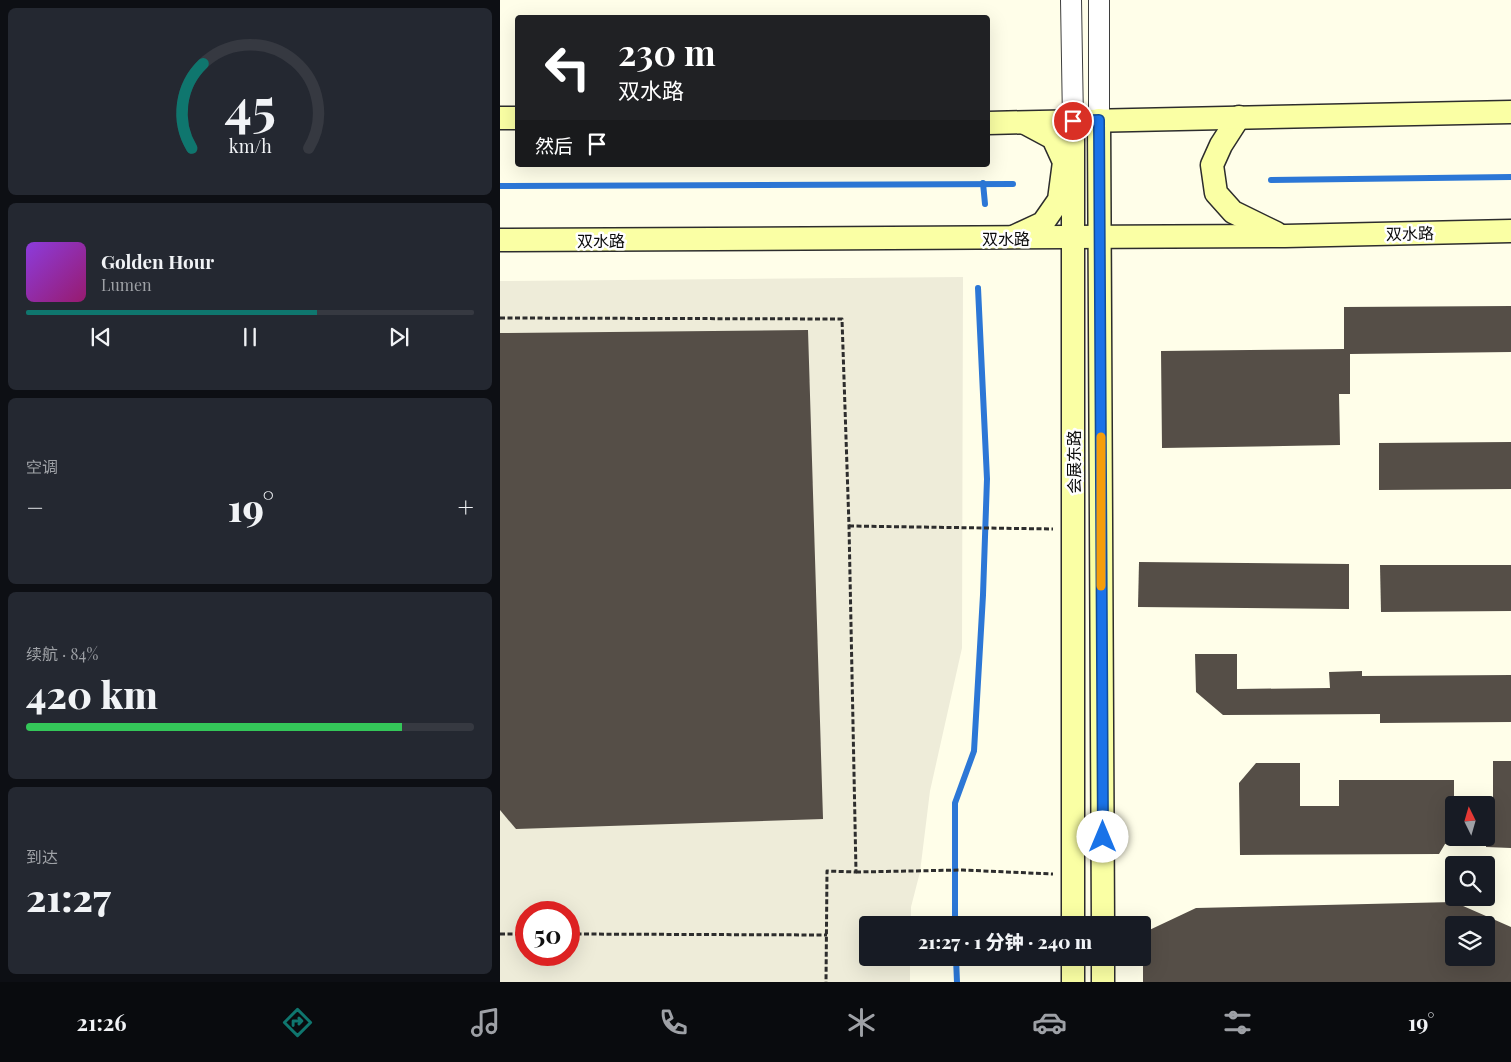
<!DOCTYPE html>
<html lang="zh">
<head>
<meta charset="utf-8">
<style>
	:root { --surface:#171b24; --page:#242831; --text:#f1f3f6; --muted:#9ea1a6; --line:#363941; --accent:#0f766e }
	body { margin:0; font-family:"Playfair Display","Noto Sans SC",serif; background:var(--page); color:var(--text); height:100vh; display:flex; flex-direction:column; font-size:19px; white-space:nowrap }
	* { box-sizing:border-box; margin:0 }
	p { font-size:16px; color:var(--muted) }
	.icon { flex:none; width:28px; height:28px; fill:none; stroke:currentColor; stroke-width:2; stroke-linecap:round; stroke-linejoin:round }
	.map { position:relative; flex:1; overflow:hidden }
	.side { display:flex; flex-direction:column; gap:8px; padding:8px; background:#0d0f14; width:500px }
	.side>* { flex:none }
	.top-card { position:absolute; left:15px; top:15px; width:475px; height:152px; border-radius:5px; box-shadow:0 5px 20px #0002; background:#202124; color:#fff; overflow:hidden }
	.needle { width:32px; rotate:355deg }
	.fabs { position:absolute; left:945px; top:796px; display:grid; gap:10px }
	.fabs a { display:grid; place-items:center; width:50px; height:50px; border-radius:5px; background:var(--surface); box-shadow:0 5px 20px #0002; font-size:25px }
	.speed { position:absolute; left:15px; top:901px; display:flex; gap:10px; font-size:25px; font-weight:700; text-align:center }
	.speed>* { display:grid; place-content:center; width:65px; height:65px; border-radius:50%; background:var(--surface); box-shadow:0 5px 20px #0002; line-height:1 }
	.speed .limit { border:8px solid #d22; background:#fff; color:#111 }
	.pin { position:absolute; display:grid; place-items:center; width:42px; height:42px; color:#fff; margin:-21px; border:2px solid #fff; border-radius:50%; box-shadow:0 1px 5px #0007 }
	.me { position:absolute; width:55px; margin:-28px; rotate:0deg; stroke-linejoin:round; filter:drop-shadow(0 0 4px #0008) }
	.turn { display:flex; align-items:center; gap:18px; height:105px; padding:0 20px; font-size:22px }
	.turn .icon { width:65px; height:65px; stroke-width:2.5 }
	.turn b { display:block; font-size:35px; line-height:42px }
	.then { display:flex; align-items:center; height:48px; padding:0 20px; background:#0003; gap:10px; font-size:19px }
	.big { font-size:38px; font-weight:800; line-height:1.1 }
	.side .card { flex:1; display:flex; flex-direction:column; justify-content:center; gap:8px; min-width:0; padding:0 18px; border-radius:8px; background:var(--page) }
	.side .dial { align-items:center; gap:0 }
	.dial svg { height:130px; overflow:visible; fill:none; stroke:var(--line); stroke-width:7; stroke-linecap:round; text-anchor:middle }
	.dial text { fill:var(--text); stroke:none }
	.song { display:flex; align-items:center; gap:15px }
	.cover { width:60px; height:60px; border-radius:8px; background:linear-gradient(135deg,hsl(270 70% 55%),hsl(320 70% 35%)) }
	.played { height:5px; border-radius:2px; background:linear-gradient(90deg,var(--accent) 65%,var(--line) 65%) }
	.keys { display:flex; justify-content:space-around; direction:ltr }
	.heat { display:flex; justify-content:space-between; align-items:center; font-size:28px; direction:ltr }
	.charge { height:8px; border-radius:4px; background:linear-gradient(90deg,#34c759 84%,var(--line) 0) }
	.trip { position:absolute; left:359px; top:916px; width:292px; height:50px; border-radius:5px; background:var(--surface); box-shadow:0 5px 20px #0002; font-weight:800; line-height:50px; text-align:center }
	.tab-bar { display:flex; height:80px; justify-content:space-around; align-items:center; background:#090b0e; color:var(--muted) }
	.tab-bar .icon { width:35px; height:35px }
	.tab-bar .active { color:var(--accent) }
	.tab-bar b { font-size:22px; color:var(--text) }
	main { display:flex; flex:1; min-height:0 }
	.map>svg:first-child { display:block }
	.plaza { fill:#eeecd9; fill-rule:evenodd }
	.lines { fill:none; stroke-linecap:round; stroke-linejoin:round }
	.stream { stroke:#2c77d6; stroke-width:6 }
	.building { fill:#554e47; fill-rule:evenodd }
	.tertiary-casing { stroke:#3e3e3e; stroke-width:22 }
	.secondary-casing { stroke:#2d2d2d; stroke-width:25 }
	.path { stroke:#2d2d2d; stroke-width:3; stroke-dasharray:5 2.5; stroke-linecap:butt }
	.tertiary { stroke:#fff; stroke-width:20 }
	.secondary { stroke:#faffa4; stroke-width:22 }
	.route-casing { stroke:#114b97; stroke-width:12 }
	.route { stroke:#1a73e8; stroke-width:9 }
	.slow { stroke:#f59e0b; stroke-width:9 }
	.labels { text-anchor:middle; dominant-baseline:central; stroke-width:5; stroke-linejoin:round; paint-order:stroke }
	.street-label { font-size:16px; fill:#0b0b0b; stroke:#fff }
</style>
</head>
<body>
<main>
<section class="side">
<div class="card dial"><svg viewBox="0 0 100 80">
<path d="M14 69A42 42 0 1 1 86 69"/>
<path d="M14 69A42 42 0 0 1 21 17" stroke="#0f766e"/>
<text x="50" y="56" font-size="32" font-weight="700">45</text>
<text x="50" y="72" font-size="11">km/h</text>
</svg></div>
<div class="card">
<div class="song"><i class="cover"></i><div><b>Golden Hour</b><p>Lumen</p></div></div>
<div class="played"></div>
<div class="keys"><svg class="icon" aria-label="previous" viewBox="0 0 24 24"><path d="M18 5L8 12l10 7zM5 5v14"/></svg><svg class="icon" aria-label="pause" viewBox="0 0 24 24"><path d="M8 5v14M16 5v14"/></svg><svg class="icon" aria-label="next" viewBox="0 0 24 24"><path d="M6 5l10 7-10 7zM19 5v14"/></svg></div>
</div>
<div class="card"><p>空调</p>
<div class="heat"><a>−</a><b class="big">19°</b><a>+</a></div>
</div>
<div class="card"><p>续航 · 84%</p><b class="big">420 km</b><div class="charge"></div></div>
<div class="card"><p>到达</p><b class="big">21:27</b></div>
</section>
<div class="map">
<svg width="1011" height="982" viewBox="0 0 1011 982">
	<rect width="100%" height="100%" fill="#fffee9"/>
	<path class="plaza" d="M463 277 462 648 430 791 420 872 411 907V925H368V958H410V982H0V281ZM26 912H69V955H26Z"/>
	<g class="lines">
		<g class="stream">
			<path d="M771 180 1011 177"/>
			<path d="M483 183 485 204"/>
			<path d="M0 186 513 184"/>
			<path d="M455 925V803L474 751 483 595 487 479 478 288"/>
			<path d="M456 958 457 982"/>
		</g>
	</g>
	<g class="building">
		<path d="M1011 306V352L850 354V394H839L840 445 662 448 661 351 844 349V307Z"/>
		<path d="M308 330 323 819 16 829 0 810V333Z"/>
		<path d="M1011 442V489L879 490V443Z"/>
		<path d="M639 562 849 564V609L638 607Z"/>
		<path d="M880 565H1011V611L881 612Z"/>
		<path d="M695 654H737V689L830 688 829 672 862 671V676L1011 675V722L880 723V714L723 715 696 692Z"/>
		<path d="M993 761H1011V848L986 847V804H993Z"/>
		<path d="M756 763H800V806H839V780H954V844H945L939 854 740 855 739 783Z"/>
		<path d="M954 902 1011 927V982H643V933L696 908ZM954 925H986V958H954Z"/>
	</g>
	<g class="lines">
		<defs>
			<g id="tertiary">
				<path d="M571 0 573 121"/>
				<path d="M599 0V120"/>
			</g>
			<g id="secondary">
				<path d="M739 117 721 145 712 165 716 193 733 212 776 233"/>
				<path d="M0 118H18"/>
				<path d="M599 120 603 925"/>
				<path d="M573 121V925"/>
				<path d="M488 123 1011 112"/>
				<path d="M515 236 543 223 559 200 564 162 553 138 525 123"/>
				<path d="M0 240 785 236 1011 231"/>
				<path d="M573 958V982"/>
				<path d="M603 958V982"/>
			</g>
		</defs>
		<use href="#tertiary" class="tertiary-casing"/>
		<use href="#secondary" class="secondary-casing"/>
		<g class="path">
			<path d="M0 318 342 319 349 526 356 872 327 871 326 982"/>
			<path d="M349 526 553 529"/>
			<path d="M356 872 463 870 553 874"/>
			<path d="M0 934H26"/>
			<path d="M69 934 327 935"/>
		</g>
		<use href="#tertiary" class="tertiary"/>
		<use href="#secondary" class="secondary"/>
	</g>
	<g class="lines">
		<defs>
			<path id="route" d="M573 121 599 120 603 837"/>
		</defs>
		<use href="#route" class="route-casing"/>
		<use href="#route" class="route"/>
		<path class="slow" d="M601 437V586"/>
	</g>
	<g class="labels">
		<g class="street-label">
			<text transform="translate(910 233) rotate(-1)">双水路</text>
			<text x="506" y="238">双水路</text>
			<text x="101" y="240">双水路</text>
			<text transform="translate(573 462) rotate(-90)">会展东路</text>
		</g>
	</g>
</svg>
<div class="fabs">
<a><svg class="needle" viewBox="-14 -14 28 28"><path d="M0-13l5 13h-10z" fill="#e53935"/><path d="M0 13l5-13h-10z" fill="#9ea1a6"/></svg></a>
<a><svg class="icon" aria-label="search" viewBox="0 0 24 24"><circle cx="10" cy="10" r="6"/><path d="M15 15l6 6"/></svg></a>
<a><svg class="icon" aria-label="layers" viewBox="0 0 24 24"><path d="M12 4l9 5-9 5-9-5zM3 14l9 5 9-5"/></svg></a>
</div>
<div class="speed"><div class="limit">50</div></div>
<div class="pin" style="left:573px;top:121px;background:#d93025"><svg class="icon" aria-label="arrive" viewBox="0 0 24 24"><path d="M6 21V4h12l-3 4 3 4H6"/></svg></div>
<svg class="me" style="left:603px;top:837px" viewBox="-20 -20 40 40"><circle r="19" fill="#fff"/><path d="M0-13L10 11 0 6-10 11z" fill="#1a73e8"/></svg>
<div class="trip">21:27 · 1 分钟 · 240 m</div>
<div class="top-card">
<div class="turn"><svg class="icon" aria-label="left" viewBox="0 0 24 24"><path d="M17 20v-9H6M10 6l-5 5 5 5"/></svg><div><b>230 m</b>双水路</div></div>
<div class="then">然后<svg class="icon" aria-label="arrive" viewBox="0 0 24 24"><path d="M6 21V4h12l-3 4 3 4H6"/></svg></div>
</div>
</div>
</main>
<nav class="tab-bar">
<b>21:26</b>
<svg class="icon active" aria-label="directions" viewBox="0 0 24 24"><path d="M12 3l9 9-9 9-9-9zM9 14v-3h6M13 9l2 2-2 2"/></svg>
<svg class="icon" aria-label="music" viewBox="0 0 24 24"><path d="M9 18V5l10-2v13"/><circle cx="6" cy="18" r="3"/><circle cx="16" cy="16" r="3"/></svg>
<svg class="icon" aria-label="phone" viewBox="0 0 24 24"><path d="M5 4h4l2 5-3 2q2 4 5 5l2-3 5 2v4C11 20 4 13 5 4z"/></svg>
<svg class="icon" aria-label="climate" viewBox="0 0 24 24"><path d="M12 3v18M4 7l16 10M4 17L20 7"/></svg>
<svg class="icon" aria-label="car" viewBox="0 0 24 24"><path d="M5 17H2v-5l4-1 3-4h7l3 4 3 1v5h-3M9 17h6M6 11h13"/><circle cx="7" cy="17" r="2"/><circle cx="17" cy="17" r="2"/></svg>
<svg class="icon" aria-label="filters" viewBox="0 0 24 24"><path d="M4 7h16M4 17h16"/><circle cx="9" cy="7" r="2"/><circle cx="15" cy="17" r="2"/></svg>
<b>19°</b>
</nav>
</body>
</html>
